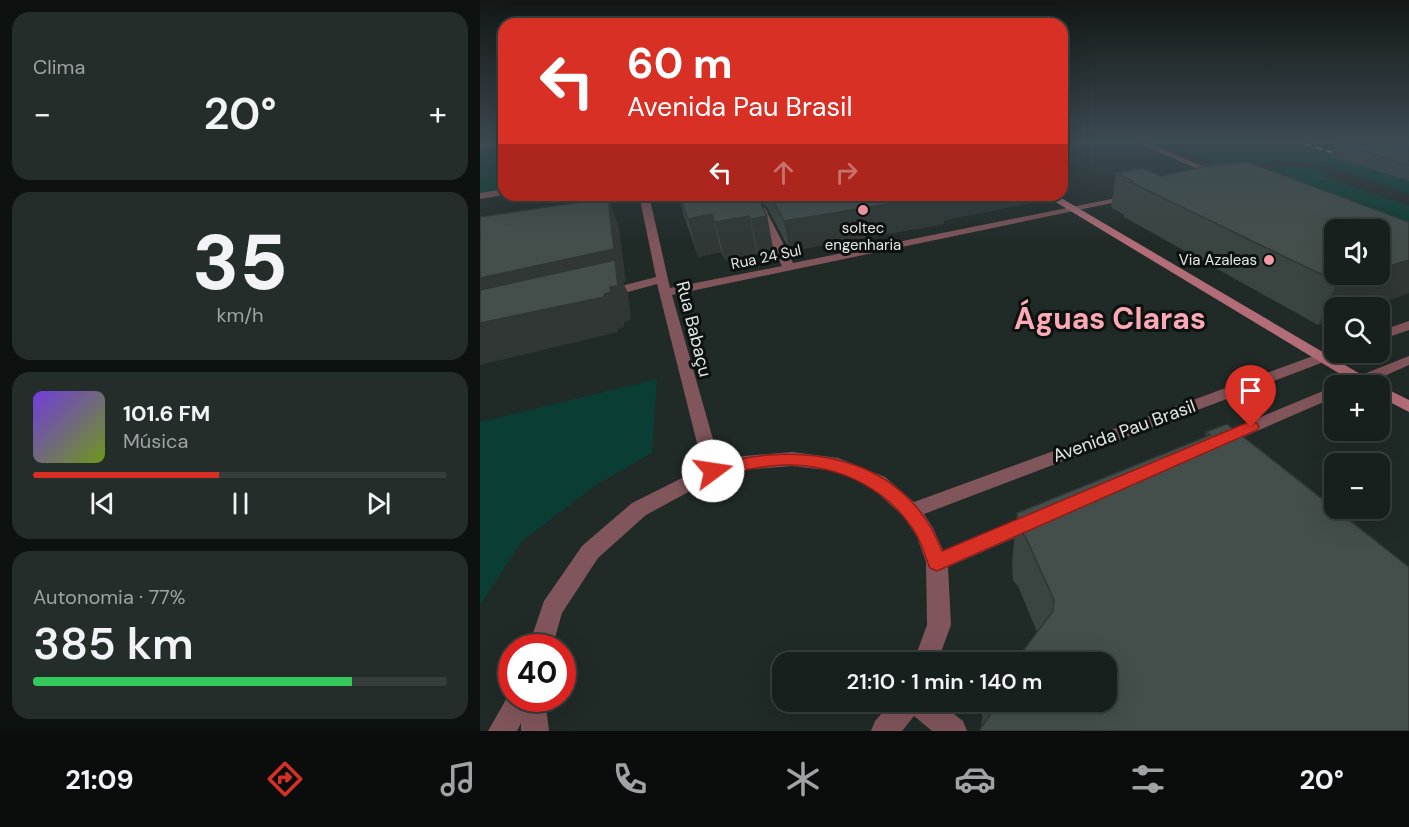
<!DOCTYPE html>
<html lang="pt">
<head>
<meta charset="utf-8">
<style>
	:root { --surface:#18201d; --page:#252d2a; --text:#f1f3f6; --muted:#9fa3a4; --line:#363e3b; --accent:#d93025 }
	body { margin:0; font-family:"DM Sans",sans-serif; background:var(--page); color:var(--text); height:100vh; display:flex; flex-direction:column; font-size:22px; white-space:nowrap }
	* { box-sizing:border-box; margin:0 }
	p { font-size:20px; color:var(--muted) }
	.icon { flex:none; width:33px; height:33px; fill:none; stroke:currentColor; stroke-width:2; stroke-linecap:round; stroke-linejoin:round }
	.map { position:relative; flex:1; overflow:hidden }
	.side { display:flex; flex-direction:column; gap:12px; padding:12px; background:#0d1210; width:480px }
	.side>* { flex:none }
	.top-card { position:absolute; left:18px; top:18px; width:570px; height:183px; border-radius:18px; box-shadow:0 6px 24px #0002,0 0 0 2px var(--line); background:#d93025; color:#fff; overflow:hidden }
	.fabs { position:absolute; left:844px; top:219px; display:grid; gap:12px }
	.fabs a { display:grid; place-items:center; width:66px; height:66px; border-radius:12px; background:var(--surface); box-shadow:0 6px 24px #0002,0 0 0 2px var(--line); font-size:30px }
	.speed { position:absolute; left:18px; top:634px; display:flex; gap:12px; font-size:30px; font-weight:700; text-align:center }
	.speed>* { display:grid; place-content:center; width:78px; height:78px; border-radius:50%; background:var(--surface); box-shadow:0 6px 24px #0002,0 0 0 2px var(--line); line-height:1 }
	.speed .limit { border:9px solid #d22; background:#fff; color:#111 }
	.pin { position:absolute; display:grid; place-items:center; width:51px; height:51px; color:#fff; margin:-62px -26px; border-radius:50% 50% 50% 0; rotate:-45deg; box-shadow:0 0 6px #0007 }
	.pin .icon { rotate:45deg }
	.me { position:absolute; width:66px; margin:-33px; rotate:76deg; stroke-linejoin:round; filter:drop-shadow(0 0 4px #0008) }
	.turn { display:flex; align-items:center; gap:21px; height:126px; padding:0 30px; font-size:27px }
	.turn .icon { width:78px; height:78px; stroke-width:2.5 }
	.turn b { display:block; font-size:42px; line-height:51px }
	.lanes { display:flex; align-items:center; height:57px; padding:0 30px; background:#0003; justify-content:center; gap:30px; direction:ltr }
	.lanes .off { opacity:.35 }
	.big { font-size:45px; font-weight:600; line-height:1.1 }
	.side .tile { flex:1; display:flex; flex-direction:column; justify-content:center; gap:9px; min-width:0; padding:0 21px; border-radius:18px; background:var(--page) }
	.side .dial { align-items:center; gap:0 }
	.dial b { font-size:78px; line-height:1 }
	.song { display:flex; align-items:center; gap:18px }
	.cover { width:72px; height:72px; border-radius:9px; background:linear-gradient(135deg,hsl(260 70% 55%),hsl(80 70% 35%)) }
	.played { height:6px; border-radius:3px; background:linear-gradient(90deg,var(--accent) 45%,var(--line) 45%) }
	.keys { display:flex; justify-content:space-around; direction:ltr }
	.heat { display:flex; justify-content:space-between; align-items:center; font-size:33px; direction:ltr }
	.charge { height:9px; border-radius:4px; background:linear-gradient(90deg,#34c759 77%,var(--line) 0) }
	.trip { position:absolute; left:292px; top:652px; width:345px; height:60px; border-radius:18px; background:var(--surface); box-shadow:0 6px 24px #0002,0 0 0 2px var(--line); font-weight:600; line-height:60px; text-align:center }
	.menu { display:flex; height:96px; justify-content:space-around; align-items:center; background:#0a0d0c; color:var(--muted) }
	.menu .icon { width:42px; height:42px }
	.menu .on { color:var(--accent) }
	.menu b { font-size:27px; color:var(--text) }
	main { display:flex; flex:1; min-height:0 }
	.map>svg:first-child { display:block }
	.green { fill:#0a3e34 }
	.lines { fill:none; stroke-linecap:round; stroke-linejoin:round }
	.minor { fill:#80555b; fill-rule:evenodd }
	.tertiary { fill:#80555b; fill-rule:evenodd }
	.secondary { fill:#b26d78; fill-rule:evenodd }
	.rail { stroke:#cdd5d3; stroke-width:2; stroke-dasharray:6 6; stroke-linecap:butt }
	.wall { fill:#3a4441 }
	.shaded-wall { fill:#303735 }
	.building { fill:#444f4c; stroke:#303735; stroke-width:1.5 }
	.route { fill:#d93025; stroke:#8d1f18; stroke-width:1.5 }
	.poi-dot { fill:#f39aa7; stroke:#0d1110; stroke-width:2 }
	.labels { text-anchor:middle; dominant-baseline:central; stroke-width:6; stroke-linejoin:round; paint-order:stroke }
	.far-poi-label { font-size:15px; fill:#e1e8e6; stroke:#0d1110 }
	.far-street-label { font-size:15px; fill:#e1e8e6; stroke:#0d1110 }
	.street-label { font-size:18px; fill:#e1e8e6; stroke:#0d1110 }
	.town-label { font-size:30px; font-weight:bold; fill:#feaab6; stroke:#0d1110 }
</style>
</head>
<body>
<main>
<section class="side">
<div class="tile"><p>Clima</p>
<div class="heat"><a>−</a><b class="big">20°</b><a>+</a></div>
</div>
<div class="tile dial"><b>35</b><p>km/h</p></div>
<div class="tile">
<div class="song"><i class="cover"></i><div><b>101.6 FM</b><p>Música</p></div></div>
<div class="played"></div>
<div class="keys"><svg class="icon" aria-label="previous" viewBox="0 0 24 24"><path d="M18 5L8 12l10 7zM5 5v14"/></svg><svg class="icon" aria-label="pause" viewBox="0 0 24 24"><path d="M8 5v14M16 5v14"/></svg><svg class="icon" aria-label="next" viewBox="0 0 24 24"><path d="M6 5l10 7-10 7zM19 5v14"/></svg></div>
</div>
<div class="tile"><p>Autonomia · 77%</p><b class="big">385 km</b><div class="charge"></div></div>
</section>
<div class="map">
<svg width="929" height="731" viewBox="0 0 929 731">
	<rect width="100%" height="100%" fill="#202a27"/>
	<g class="green">
		<path d="M675 140H901L929 148V194L856 169 815 161H796L750 169Z"/>
		<path d="M24 146V190L0 193V148Z"/>
		<path d="M803 166C820 165 835 168 852 173L841 176 929 206V234L900 230 745 178Z"/>
		<path d="M177 379 172 453 117 484 42 541 0 605V422Z"/>
	</g>
	<g class="lines">
		<g class="minor">
			<path d="M24 189V195L0 199V193Z"/>
			<path d="M159 195H169L190 288 302 266 275 208 280 205 285 208 313 263 651 195 656 198 192 295 242 471 240 476 233 478 226 476 224 471 177 284 126 298 120 294 122 291 176 277Z"/>
			<path d="M424 702H458L483 721 487 731H452L428 711Z"/>
		</g>
		<g class="tertiary">
			<path d="M651 140H661L743 175 736 177Z"/>
			<path d="M929 321V330L900 340V331Z"/>
			<path d="M855 348V352H864L862 355 444 514 453 528 463 550 553 513 560 515 563 521 560 527 468 567 471 625 457 663H433L447 625 446 562 437 537 424 517 391 487 355 471 312 466 264 470 238 476 166 515 118 558 82 613 72 648H48L64 601 102 546 152 503 226 466 264 456 312 452 358 458 405 477 434 502Z"/>
			<path d="M929 356V365L882 386H859L861 383Z"/>
			<path d="M855 386V397L747 444H735L732 440 735 436Z"/>
			<path d="M32 689V699H65L69 731H41V723L37 731H8Z"/>
			<path d="M412 702H442L438 711 422 731H391L395 721Z"/>
		</g>
		<g class="secondary">
			<path d="M24 141V145L0 148V144Z"/>
			<path d="M564 195H576L899 385 929 400V412L900 397V386H880Z"/>
		</g>
		<g class="rail">
			<path d="M813 140 866 157"/>
			<path d="M846 140 872 148"/>
		</g>
	</g>
	<g class="wall">
		<path d="M929 140V181L850 156 855 143Z"/>
		<path d="M636 173 681 176 929 293 888 308H855L838 325 644 217V215L631 207Z"/>
		<path d="M198 195H276L287 216 294 254 279 257 277 254 245 260 241 252 218 257 204 216Z"/>
		<path d="M280 195H551V203L464 220V224L310 251 287 207 282 203Z"/>
		<path d="M726 432 929 567 501 728 503 705 557 632 538 586 533 581 532 562 537 513 725 437Z"/>
	</g>
	<g class="shaded-wall">
		<path d="M460 195H551V203L464 220V224L310 251 304 221Z"/>
		<path d="M128 198 139 227 146 282H143L148 293 151 320 144 322V327L138 329V332L0 365V278Z"/>
		<path d="M232 214 241 252 218 257 208 219Z"/>
		<path d="M269 216 277 254 245 260 235 222Z"/>
		<path d="M287 216 294 254 279 257 271 219Z"/>
		<path d="M929 260V293L888 308H855V319L838 325 857 282 882 274H900V269Z"/>
	</g>
	<g class="building">
		<path d="M867 140H929V165L855 143Z"/>
		<path d="M768 162 929 222V260L900 269V230H855V274H882L857 282 650 182 653 181 636 173 662 168 681 176 733 165Z"/>
		<path d="M199 195H276L287 216 271 219 269 216 235 222 232 214 208 219Z"/>
		<path d="M290 195H464L304 221Z"/>
		<path d="M128 198 134 249 0 278V217Z"/>
		<path d="M135 260 138 286 130 287 131 292 124 294V297L0 323V290Z"/>
		<path d="M747 424 929 567V731H499L512 712 503 705 505 702H627V663H534L573 611 574 600 545 536 539 531 537 513 730 435 726 432Z"/>
	</g>
	<linearGradient id="sky" x2="0" y2="1"><stop stop-color="#121715"/><stop offset="0.58" stop-color="#3c4a52"/><stop offset="1" stop-color="#3c4a52" stop-opacity="0"/></linearGradient>
	<rect width="929" height="243" fill="url(#sky)"/>
	<path class="route" d="M771 421 777 423 779 427 777 430 457 571 450 568C445 557 442 544 436 534 410 491 364 467 313 465 301 464 288 467 276 468 261 469 241 480 227 475L224 471 227 467C317 439 425 453 462 551Z"/>
	<g class="poi-dot">
		<circle cx="383" cy="210" r="6"/>
		<circle cx="789" cy="260" r="6"/>
	</g>
	<g class="labels">
		<g class="far-poi-label">
			<text x="383" y="228">soltec<tspan x="383" dy="17">engenharia</tspan></text>
			<text x="777" y="260" text-anchor="end">Via Azaleas</text>
		</g>
		<g class="far-street-label">
			<text transform="translate(286 257) rotate(-12)">Rua 24 Sul</text>
		</g>
		<g class="street-label">
			<text transform="translate(214 329) rotate(76)">Rua Babaçu</text>
			<text transform="translate(644 431) rotate(-20)">Avenida Pau Brasil</text>
		</g>
		<g class="town-label">
			<text x="630" y="318">Águas Claras</text>
		</g>
	</g>
</svg>
<div class="fabs">
<a><svg class="icon" aria-label="sound" viewBox="0 0 24 24"><path d="M4 9h4l5-4v14l-5-4H4zM17 9q2 3 0 6"/></svg></a>
<a><svg class="icon" aria-label="search" viewBox="0 0 24 24"><circle cx="10" cy="10" r="6"/><path d="M15 15l6 6"/></svg></a>
<a>+</a>
<a>−</a>
</div>
<div class="speed"><div class="limit">40</div></div>
<div class="pin" style="left:771px;top:427px;background:#d93025"><svg class="icon" aria-label="arrive" viewBox="0 0 24 24"><path d="M6 21V4h12l-3 4 3 4H6"/></svg></div>
<svg class="me" style="left:233px;top:471px" viewBox="-20 -20 40 40"><circle r="19" fill="#fff"/><path d="M0-13L10 11 0 6-10 11z" fill="#d93025"/></svg>
<div class="trip">21:10 · 1 min · 140 m</div>
<div class="top-card">
<div class="turn"><svg class="icon" aria-label="left" viewBox="0 0 24 24"><path d="M17 20v-9H6M10 6l-5 5 5 5"/></svg><div><b>60 m</b>Avenida Pau Brasil</div></div>
<div class="lanes"><svg class="icon" aria-label="left" viewBox="0 0 24 24"><path d="M17 20v-9H6M10 6l-5 5 5 5"/></svg><svg class="icon off" aria-label="ahead" viewBox="0 0 24 24"><path d="M12 20V5M6 11l6-6 6 6"/></svg><svg class="icon off" aria-label="right" viewBox="0 0 24 24"><path d="M7 20v-9h11M14 6l5 5-5 5"/></svg></div>
</div>
</div>
</main>
<nav class="menu">
<b>21:09</b>
<svg class="icon on" aria-label="directions" viewBox="0 0 24 24"><path d="M12 3l9 9-9 9-9-9zM9 14v-3h6M13 9l2 2-2 2"/></svg>
<svg class="icon" aria-label="music" viewBox="0 0 24 24"><path d="M9 18V5l10-2v13"/><circle cx="6" cy="18" r="3"/><circle cx="16" cy="16" r="3"/></svg>
<svg class="icon" aria-label="phone" viewBox="0 0 24 24"><path d="M5 4h4l2 5-3 2q2 4 5 5l2-3 5 2v4C11 20 4 13 5 4z"/></svg>
<svg class="icon" aria-label="climate" viewBox="0 0 24 24"><path d="M12 3v18M4 7l16 10M4 17L20 7"/></svg>
<svg class="icon" aria-label="car" viewBox="0 0 24 24"><path d="M5 17H2v-5l4-1 3-4h7l3 4 3 1v5h-3M9 17h6M6 11h13"/><circle cx="7" cy="17" r="2"/><circle cx="17" cy="17" r="2"/></svg>
<svg class="icon" aria-label="filters" viewBox="0 0 24 24"><path d="M4 7h16M4 17h16"/><circle cx="9" cy="7" r="2"/><circle cx="15" cy="17" r="2"/></svg>
<b>20°</b>
</nav>
</body>
</html>
